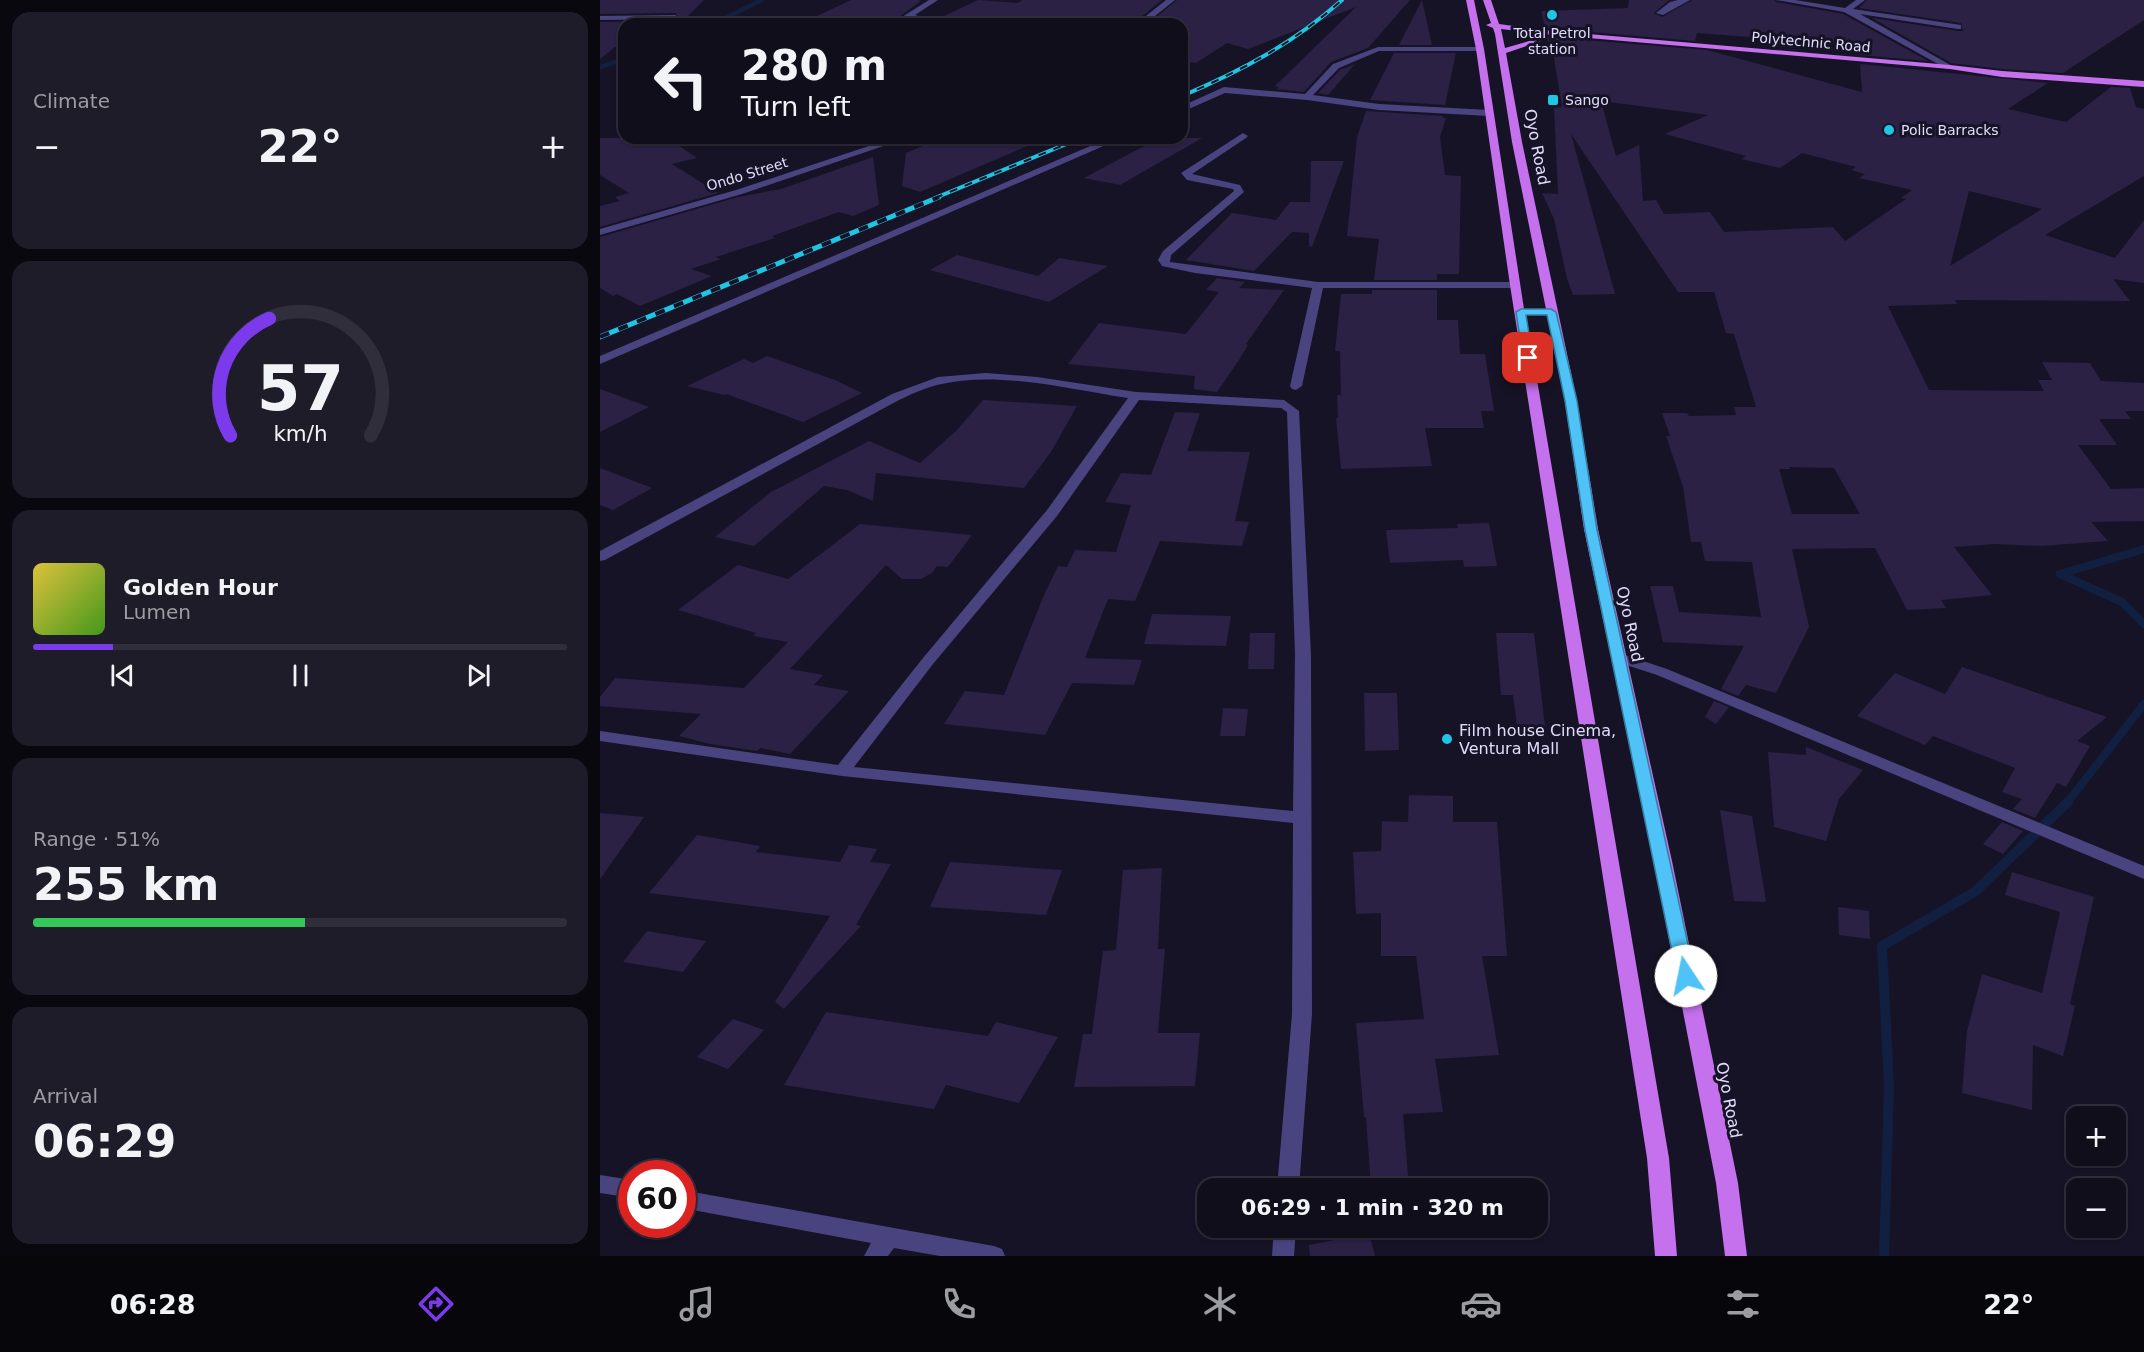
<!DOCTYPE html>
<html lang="en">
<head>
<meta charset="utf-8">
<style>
	:root { --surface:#110e1c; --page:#1e1c29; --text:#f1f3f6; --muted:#9c9ca3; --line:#302e3b; --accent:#7c3aed }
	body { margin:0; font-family:"DejaVu Sans",sans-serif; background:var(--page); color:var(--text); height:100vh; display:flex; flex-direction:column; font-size:22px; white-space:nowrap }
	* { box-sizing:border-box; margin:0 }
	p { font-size:20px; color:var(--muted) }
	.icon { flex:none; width:33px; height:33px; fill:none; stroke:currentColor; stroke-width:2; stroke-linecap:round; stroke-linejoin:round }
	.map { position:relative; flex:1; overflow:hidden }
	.side { display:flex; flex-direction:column; gap:12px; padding:12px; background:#09080f; width:600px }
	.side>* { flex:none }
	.guide { position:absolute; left:18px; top:18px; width:570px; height:126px; border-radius:18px; box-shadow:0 2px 4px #0004,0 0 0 2px var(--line); background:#110e1c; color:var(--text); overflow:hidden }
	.buttons { position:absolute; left:1466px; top:1106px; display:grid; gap:12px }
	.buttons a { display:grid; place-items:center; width:60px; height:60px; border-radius:12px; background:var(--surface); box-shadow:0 2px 4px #0004,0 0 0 2px var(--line); font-size:30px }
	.speed { position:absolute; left:18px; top:1160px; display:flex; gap:12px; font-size:30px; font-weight:700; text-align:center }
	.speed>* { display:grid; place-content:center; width:78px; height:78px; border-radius:50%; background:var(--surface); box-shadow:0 2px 4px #0004,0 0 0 2px var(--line); line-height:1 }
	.speed .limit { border:9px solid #d22; background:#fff; color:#111 }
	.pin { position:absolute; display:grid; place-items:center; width:51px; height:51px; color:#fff; margin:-26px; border-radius:12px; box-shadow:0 3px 9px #0006 }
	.me { position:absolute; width:66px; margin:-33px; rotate:349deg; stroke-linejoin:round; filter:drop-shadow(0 0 4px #0008) }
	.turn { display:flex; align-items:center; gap:21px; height:126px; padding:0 24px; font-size:27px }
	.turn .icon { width:78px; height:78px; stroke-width:2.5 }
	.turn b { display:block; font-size:42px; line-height:51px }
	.big { font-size:45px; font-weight:800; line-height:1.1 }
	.side .tile { flex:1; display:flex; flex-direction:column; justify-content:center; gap:9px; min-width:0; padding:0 21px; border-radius:18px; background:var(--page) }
	.side .dial { align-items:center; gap:0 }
	.dial svg { height:156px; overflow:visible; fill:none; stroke:var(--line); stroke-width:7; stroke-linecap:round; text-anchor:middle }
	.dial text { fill:var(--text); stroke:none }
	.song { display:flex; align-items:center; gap:18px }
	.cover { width:72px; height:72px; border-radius:9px; background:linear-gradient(135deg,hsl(50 70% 55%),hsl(100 70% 35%)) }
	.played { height:6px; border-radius:3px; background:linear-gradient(90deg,var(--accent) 15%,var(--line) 15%) }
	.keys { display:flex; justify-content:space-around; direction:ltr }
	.heat { display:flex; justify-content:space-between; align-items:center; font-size:33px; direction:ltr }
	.charge { height:9px; border-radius:4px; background:linear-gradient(90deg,#34c759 51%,var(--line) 0) }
	.trip { position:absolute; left:597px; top:1178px; width:351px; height:60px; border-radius:18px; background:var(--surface); box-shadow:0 2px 4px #0004,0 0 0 2px var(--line); font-weight:800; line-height:60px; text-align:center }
	.tabs { display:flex; height:96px; justify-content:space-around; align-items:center; background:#07060b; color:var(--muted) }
	.tabs .icon { width:42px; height:42px }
	.tabs .selected { color:var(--accent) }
	.tabs b { font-size:27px; color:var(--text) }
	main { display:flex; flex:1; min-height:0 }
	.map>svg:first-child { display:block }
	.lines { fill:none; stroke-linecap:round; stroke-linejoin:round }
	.stream-far2 { stroke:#112040; stroke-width:4.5 }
	.stream-far1 { stroke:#112040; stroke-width:8 }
	.stream { stroke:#112040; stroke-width:10 }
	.building { fill:#2a2144; fill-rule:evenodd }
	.street { fill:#49437f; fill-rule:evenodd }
	.primary { fill:#c570ed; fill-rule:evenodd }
	.rail-far1-casing { stroke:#1fc5e3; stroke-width:4 }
	.rail-casing { stroke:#1fc5e3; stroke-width:5 }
	.rail-far1 { stroke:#171326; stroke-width:2; stroke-dasharray:8; stroke-linecap:butt }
	.rail { stroke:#171326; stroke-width:4; stroke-dasharray:10; stroke-linecap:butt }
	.route { fill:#4fc3f7; stroke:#337fa1; stroke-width:1.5 }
	.poi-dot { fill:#1fc5e3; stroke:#171326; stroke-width:2 }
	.labels { text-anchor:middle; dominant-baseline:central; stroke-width:6; stroke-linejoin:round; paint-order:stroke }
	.far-poi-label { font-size:14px; fill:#e1dbfb; stroke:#171326; text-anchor:start }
	.far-street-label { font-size:14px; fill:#e1dbfb; stroke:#171326 }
	.street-label { font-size:16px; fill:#e1dbfb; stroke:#171326 }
	.poi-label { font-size:16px; fill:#e1dbfb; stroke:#171326; text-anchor:start }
</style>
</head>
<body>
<main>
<section class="side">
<div class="tile"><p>Climate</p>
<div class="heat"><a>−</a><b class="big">22°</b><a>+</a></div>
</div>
<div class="tile dial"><svg viewBox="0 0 100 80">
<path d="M14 69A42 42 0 1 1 86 69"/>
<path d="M14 69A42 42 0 0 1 34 9" stroke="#7c3aed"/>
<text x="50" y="56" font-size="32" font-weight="700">57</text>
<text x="50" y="72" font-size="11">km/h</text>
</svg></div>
<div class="tile">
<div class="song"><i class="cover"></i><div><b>Golden Hour</b><p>Lumen</p></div></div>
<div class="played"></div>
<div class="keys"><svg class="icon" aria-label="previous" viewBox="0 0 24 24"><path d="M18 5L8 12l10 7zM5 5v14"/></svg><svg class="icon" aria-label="pause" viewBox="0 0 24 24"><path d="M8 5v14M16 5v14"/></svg><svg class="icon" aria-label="next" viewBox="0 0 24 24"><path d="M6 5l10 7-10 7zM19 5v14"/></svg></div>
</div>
<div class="tile"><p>Range · 51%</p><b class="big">255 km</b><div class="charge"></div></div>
<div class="tile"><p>Arrival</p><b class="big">06:29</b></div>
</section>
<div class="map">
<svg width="1544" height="1256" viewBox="0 0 1544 1256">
	<rect width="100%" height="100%" fill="#171326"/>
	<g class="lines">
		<g class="stream-far2">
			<path d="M113 24 162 0"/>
			<path d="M0 67 24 59"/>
		</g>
		<g class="stream-far1">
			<path d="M1544 549 1460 574 1522 602 1544 624"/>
			<path d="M1467 803 1544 704"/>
		</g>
		<path class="stream" d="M1284 1256 1289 1087 1282 946 1376 891 1468 802"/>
	</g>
	<g class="building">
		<path d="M0 0H104L81 23 24 24V47H15L0 59V22L76 21 78 19 76 13 0 14Z"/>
		<path d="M251 0H318L321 1 289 24H200Z"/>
		<path d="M378 0 418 3 422 0H562L540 18 531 17V24H391L344 16Z"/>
		<path d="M577 0H810L768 48 731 62 704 92 676 89 679 87 675 86 756 7 648 49 627 43 596 63 582 61V22L554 19Z"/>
		<path d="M822 0 832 45H799Z"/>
		<path d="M1029 0H1069L1054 13 1062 17 1092 0H1174L1176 2 1243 14 1328 61 1260 55 1259 45 1097 33 1095 41 945 28 941 11 1028 8Z"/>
		<path d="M1267 0H1544V20L1463 73 1402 69 1351 63 1272 18 1358 31H1363L1361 23 1259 8Z"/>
		<path d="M947 37 1107 50 1262 92 1260 64 1448 83 1408 109 1466 122 1511 87 1530 88 1536 107 1544 109V176L1445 235 1515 258 1544 220V283L1513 279 1530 301 1355 300 1357 304 1288 306 1329 390 1444 391 1438 380H1452L1442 362 1490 363 1501 381 1544 383V411H1525L1531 419H1499L1517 445H1478L1511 489 1544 488V521L1491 522 1508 541 1441 546 1396 544 1354 547 1392 595 1341 600 1346 608 1307 610 1275 548 1192 549 1209 627 1176 693 1146 685 1138 696 1121 689 1144 646 1063 642 1050 586H1073L1079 612 1161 617 1152 562 1105 561 1101 542H1091L1083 487 1066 436H1070L1062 413H1087L1089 416 1136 415 1134 407H1156L1134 334 1126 333 1114 292H1078L971 134 1015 294 973 295 967 279 954 219 942 193 958 194 954 108 962 107 953 52H951ZM1001 101 1108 115 1065 134 1146 156 1141 159 1180 168 1202 153 1256 167 1251 170 1265 174 1259 178 1312 190 1301 198 1306 199 1245 241 1233 227 1124 232 1110 212 1064 214 1056 200 1043 201 1039 145 1016 156ZM1369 191 1442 209 1350 266ZM1189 467 1234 468 1260 514H1192L1179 469H1190Z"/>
		<path d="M794 53H856L845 105 770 100Z"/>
		<path d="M755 64 728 95 718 93 740 70Z"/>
		<path d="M766 111 843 116V118H846L840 137 845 175 861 176 859 274H837V280H774L779 239 747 236 757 137Z"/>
		<path d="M0 138H68L97 158 72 164 118 193 0 227V206L20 201 15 197 29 193 0 175Z"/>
		<path d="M342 138H446L320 192 302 186 306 153Z"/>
		<path d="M559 138H602L520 185 484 178Z"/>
		<path d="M273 157 279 205 253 216 239 212 172 236 175 238 116 257 121 259 91 269 112 276 40 306 17 294 13 296 0 288V237L138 197 181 189Z"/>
		<path d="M711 161H744L712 247 709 246V233L692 232 654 271 586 260 632 213 676 220 690 202H710Z"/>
		<path d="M357 255 438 276 459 258 508 266 449 302 330 270Z"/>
		<path d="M617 278 645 282 639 288 684 290 646 344 648 345 639 360 617 392 594 389 595 376 468 364 499 323 586 334 619 292 606 290Z"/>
		<path d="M772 290H837V320H858L860 354H885L894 411H881L884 428H825L832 466 741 469 736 418H738L737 395H741L740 351H735L741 294H772Z"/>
		<path d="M167 356 235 380 262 393 203 422 126 394 124 395 87 386 144 359 153 363Z"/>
		<path d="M0 389 49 407 0 432Z"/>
		<path d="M383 400 477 406 451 452 424 488 276 473 273 501 247 490 224 486 154 546 115 537 171 492 269 441 320 463 357 430Z"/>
		<path d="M575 412 600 413 587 451 650 452 635 521 649 522 642 546 560 541 535 601 508 599 485 658 542 660 534 685 472 683 445 735 344 724 365 691 404 695 444 595 458 566 467 567 475 550 516 552 531 505 505 502 521 473 551 475Z"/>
		<path d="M0 468 52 488 13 510 0 505Z"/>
		<path d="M889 523 897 566 864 567 863 560 790 563 786 530 858 528 857 524Z"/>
		<path d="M260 524 372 535 348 567 337 566 332 573 321 579H302L286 565 190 669 223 675 214 685 249 691 190 754 161 748 157 751 110 744 79 736 101 714 0 706V697L15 678 144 688 188 642 153 636 156 633 78 610 138 565 188 579Z"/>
		<path d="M552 614 631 616 626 646 544 644Z"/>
		<path d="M650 633H675L674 669H648Z"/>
		<path d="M896 633H934L945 726H917L913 695H901Z"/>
		<path d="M1362 667 1507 717 1477 741 1490 746 1466 787 1457 783 1435 818 1413 809 1422 799 1402 792 1415 768 1333 736 1325 745 1257 716 1295 673 1345 694Z"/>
		<path d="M764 693H797L799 750 765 751Z"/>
		<path d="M1114 701 1129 707 1116 724 1105 717Z"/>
		<path d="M623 708 648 709 645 736H620Z"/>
		<path d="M1206 747 1263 770 1239 799 1226 841 1174 827 1168 752 1206 755Z"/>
		<path d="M809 795 853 796V822H897L907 956H882L899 1055 835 1059 843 1112 803 1114 809 1188H771L766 1117H764L756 1023 824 1019 816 956H781V913L756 914 753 852 781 851 782 821 808 822Z"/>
		<path d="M1120 810 1152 816 1166 902 1134 901Z"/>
		<path d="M0 813 44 817 0 879Z"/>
		<path d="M1402 822 1423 831 1403 854 1383 844Z"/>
		<path d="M97 835 160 846 156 852 240 862 249 845 277 849 270 862 291 864 256 925 261 926 184 1009 175 1002 230 916 49 893Z"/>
		<path d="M350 862 462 870 446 915 330 907Z"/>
		<path d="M562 868 558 949H565L558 1033H600L595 1086 474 1087 483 1034H492L503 951 516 950 523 870Z"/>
		<path d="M1412 872 1494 897 1470 1004 1475 1006 1463 1056 1433 1045 1432 1110 1362 1093 1367 1031 1382 974 1442 993 1460 912 1405 895Z"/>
		<path d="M1238 907 1269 911 1270 939 1239 935Z"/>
		<path d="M47 931 106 941 83 972 23 962Z"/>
		<path d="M226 1012 388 1036 396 1022 458 1037 419 1103 346 1085 334 1109 184 1085Z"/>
		<path d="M133 1019 164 1030 128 1069 97 1057Z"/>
		<path d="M773 1227H812L813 1234 773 1235Z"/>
		<path d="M769 1233 775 1256H710L709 1245Z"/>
	</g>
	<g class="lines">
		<g class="street">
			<path d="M329 0H338L315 15 347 24H333L310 18 300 24H291Z"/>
			<path d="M566 0H575L545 24H536Z"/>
			<path d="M1078 0H1090L1063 15 1056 13 1070 2Z"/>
			<path d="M1176 0H1195L1245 8 1256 0H1265L1253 9 1361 25V29H1358L1260 14 1354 67 1347 69 1244 12Z"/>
			<path d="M76 15V19H73L0 20V16Z"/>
			<path d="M778 47H880L884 49 880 51H779L739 68 713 95 779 104 889 110 893 113 889 116 779 110 707 100 625 93 582 112V106L624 87 705 94 733 64Z"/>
			<path d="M643 133 648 136 646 138 592 174 640 185 644 192 571 255 570 262 718 282H915L920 285 915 288H723L702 386 696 390 692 389 690 386 712 288 595 273 562 266 558 260 563 251 634 191 633 189 587 180 581 173Z"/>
			<path d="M293 138H307L142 194 0 235V229L136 190Z"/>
			<path d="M509 138H522L0 364V356Z"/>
			<path d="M386 373 437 377 536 392 684 400 699 411 711 655 712 1014 699 1188H677L692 1014 693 823 242 776 0 741V731L238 765 323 658 447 510 528 398C467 389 398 370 337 385 319 390 302 398 286 407L5 560 0 561V551L292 394 338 377ZM539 400 681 408 687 412 695 655 693 811 254 767 333 664 457 516Z"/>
			<path d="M1019 653 1067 669 1544 866V879L1057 675 1014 661 1011 658Z"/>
			<path d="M0 1175 32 1180V1198L0 1193Z"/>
			<path d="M82 1190 394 1246 402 1249 405 1256H340L294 1248 288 1256H264L271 1243 82 1208Z"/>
			<path d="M674 1227H696L694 1256H672Z"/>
		</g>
		<path class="primary" d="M866 0H874L884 49 924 309H946L912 142 895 34 893 28 886 25 891 23 883 0H891L899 24 942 30 1350 65 1402 71 1544 81V87L1402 77 1350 69 942 34 901 29 905 48 943 37 947 39 906 53 922 142 977 401 998 529 1072 861 1138 1183 1147 1256H1125L1116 1183 1054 861 984 529 965 401 948 315H926L1069 1158 1077 1256H1055L1047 1158 910 285 876 49Z"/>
		<defs>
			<g id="rail-far1">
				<path d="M582 96C641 71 694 43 742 0"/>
				<path d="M335 198 481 138"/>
			</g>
			<path id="rail" d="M0 337 339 197"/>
		</defs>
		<use href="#rail-far1" class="rail-far1-casing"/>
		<use href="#rail" class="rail-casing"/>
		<use href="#rail-far1" class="rail-far1"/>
		<use href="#rail" class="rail"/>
	</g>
	<path class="route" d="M921 309H951L956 312 977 401 997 530 1095 976 1092 981 1086 983 1080 981 1077 976 985 530 965 401 947 315H926L933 358 928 362 923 358 916 312Z"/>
	<g class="poi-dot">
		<circle cx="952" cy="15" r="6"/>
		<rect x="947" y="94" width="12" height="12" rx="3"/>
		<circle cx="1289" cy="130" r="6"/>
		<circle cx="847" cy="739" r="6"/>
	</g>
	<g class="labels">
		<g class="far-poi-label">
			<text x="952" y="33" text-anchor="middle">Total Petrol<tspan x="952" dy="16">station</tspan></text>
			<text x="965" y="100">Sango</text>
			<text x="1301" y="130">Polic Barracks</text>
		</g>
		<g class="far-street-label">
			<text transform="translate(1211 42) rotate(5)">Polytechnic Road</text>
			<text transform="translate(147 174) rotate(-17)">Ondo Street</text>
		</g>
		<g class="street-label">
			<text transform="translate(937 147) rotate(79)">Oyo Road</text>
			<text transform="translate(1030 624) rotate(78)">Oyo Road</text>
			<text transform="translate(1129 1100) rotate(79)">Oyo Road</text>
		</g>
		<g class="poi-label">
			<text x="859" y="730">Film house Cinema,<tspan x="859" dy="18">Ventura Mall</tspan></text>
		</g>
	</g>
</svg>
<div class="buttons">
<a>+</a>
<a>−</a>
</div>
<div class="speed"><div class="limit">60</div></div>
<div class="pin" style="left:928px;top:358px;background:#d93025"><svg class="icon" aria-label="arrive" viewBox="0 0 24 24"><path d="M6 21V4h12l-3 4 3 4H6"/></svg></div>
<svg class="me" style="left:1086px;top:976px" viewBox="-20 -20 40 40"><circle r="19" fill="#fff"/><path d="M0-13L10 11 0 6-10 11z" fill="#4fc3f7"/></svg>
<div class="trip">06:29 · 1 min · 320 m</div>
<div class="guide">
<div class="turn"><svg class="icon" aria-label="left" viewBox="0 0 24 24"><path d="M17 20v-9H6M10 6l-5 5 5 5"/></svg><div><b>280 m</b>Turn left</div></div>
</div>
</div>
</main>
<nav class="tabs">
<b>06:28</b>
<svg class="icon selected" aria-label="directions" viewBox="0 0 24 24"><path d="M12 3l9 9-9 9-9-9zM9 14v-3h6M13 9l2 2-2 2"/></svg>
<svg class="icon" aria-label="music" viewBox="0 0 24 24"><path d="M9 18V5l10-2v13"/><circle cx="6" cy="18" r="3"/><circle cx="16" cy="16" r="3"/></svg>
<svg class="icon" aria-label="phone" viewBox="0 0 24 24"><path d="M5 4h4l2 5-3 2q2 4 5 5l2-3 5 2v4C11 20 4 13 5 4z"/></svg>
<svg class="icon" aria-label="climate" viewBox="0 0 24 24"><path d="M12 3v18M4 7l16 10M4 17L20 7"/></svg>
<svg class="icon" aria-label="car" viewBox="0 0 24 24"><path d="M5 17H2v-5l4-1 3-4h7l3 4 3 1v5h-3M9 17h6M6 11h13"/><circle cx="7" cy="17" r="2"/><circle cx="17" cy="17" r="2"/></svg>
<svg class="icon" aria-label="filters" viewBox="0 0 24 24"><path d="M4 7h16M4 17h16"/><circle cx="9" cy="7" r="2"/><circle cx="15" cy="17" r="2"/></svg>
<b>22°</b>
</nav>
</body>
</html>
